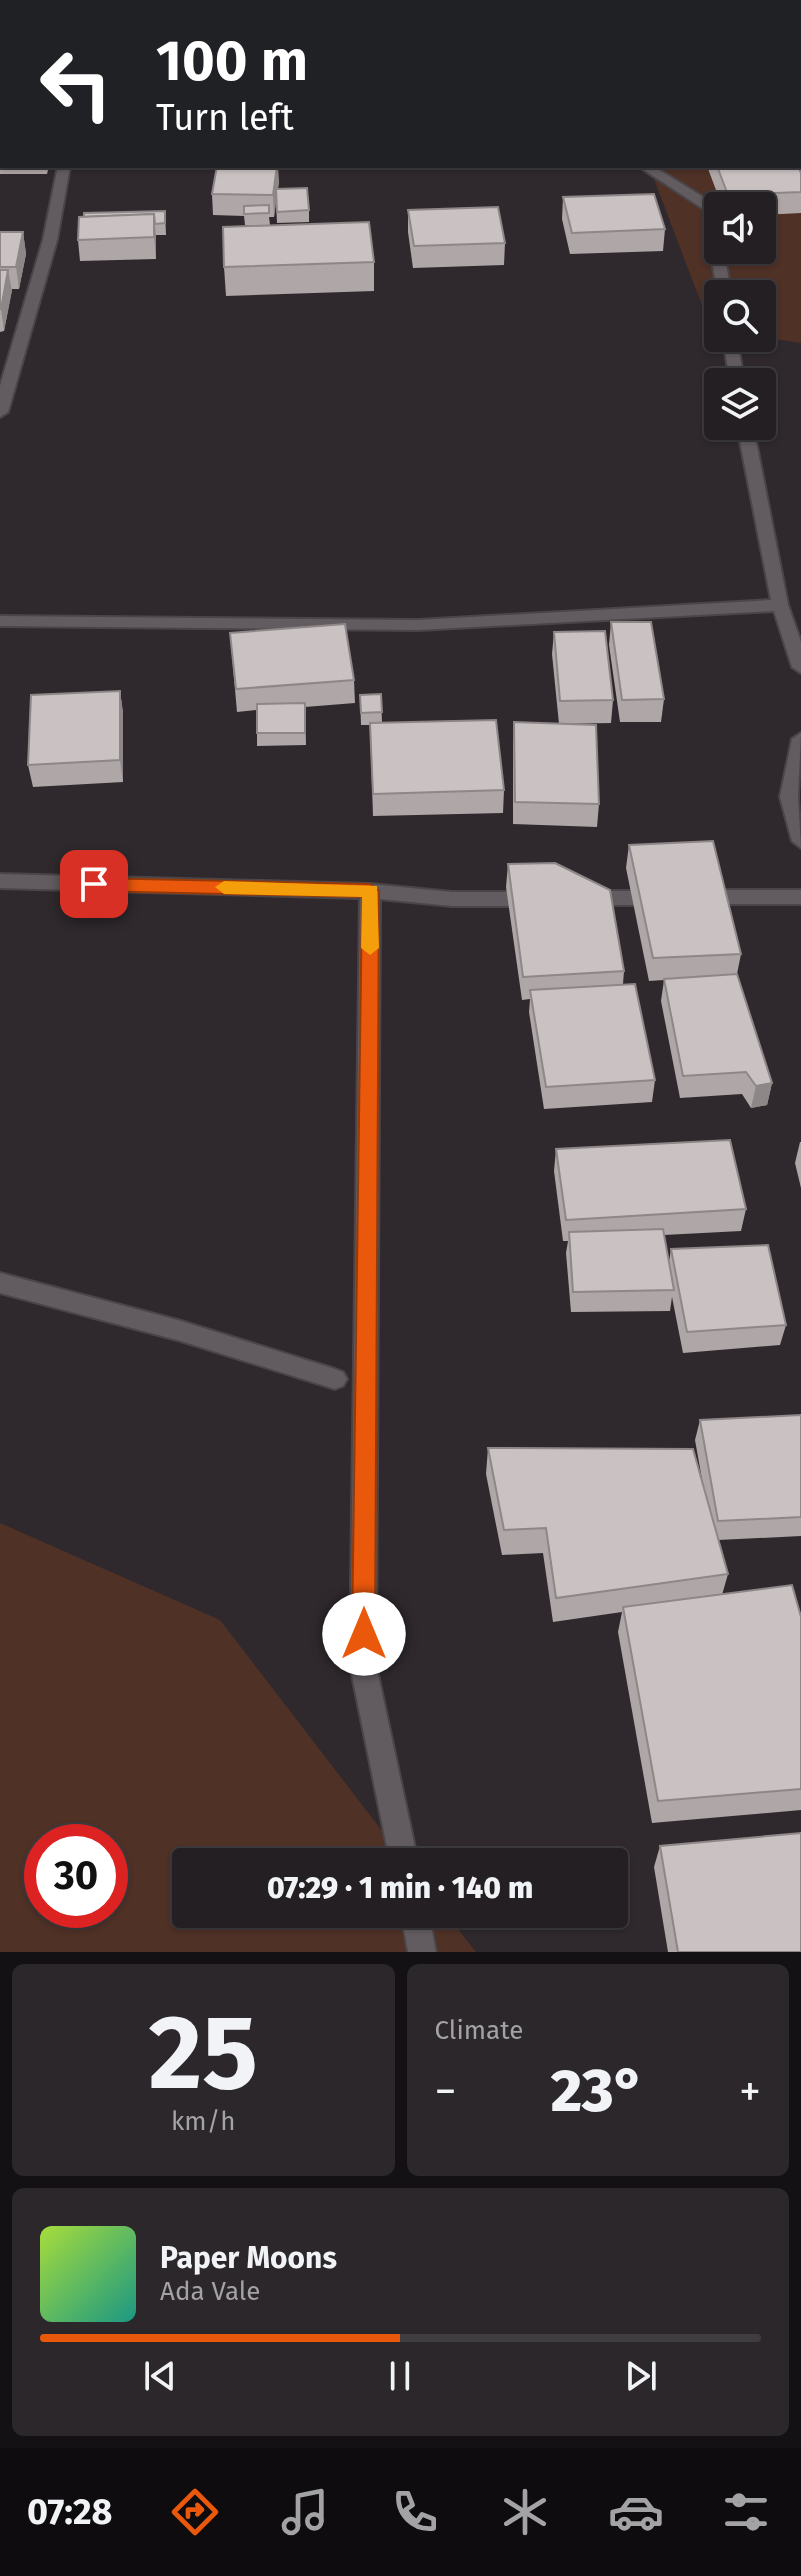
<!DOCTYPE html>
<html lang="en">
<head>
<meta charset="utf-8">
<style>
	:root { --surface:#231f22; --page:#2b272a; --text:#f1f3f6; --muted:#a3a2a5; --line:#403d40; --accent:#ea580c }
	body { margin:0; font-family:"Fira Sans",sans-serif; background:var(--page); color:var(--text); height:100vh; display:flex; flex-direction:column; font-size:30px; white-space:nowrap }
	* { box-sizing:border-box; margin:0 }
	p { font-size:26px; color:var(--muted) }
	.icon { flex:none; width:44px; height:44px; fill:none; stroke:currentColor; stroke-width:2; stroke-linecap:round; stroke-linejoin:round }
	.map { position:relative; height:1952px; overflow:hidden }
	.sheet { display:flex; flex-direction:column; gap:12px; padding:12px; background:#131113; flex:1 }
	.sheet>* { flex:none }
	.banner { position:absolute; left:0px; top:0px; width:802px; height:168px; box-shadow:0 2px 6px #0004,0 0 0 2px var(--line); background:#202124; color:#fff; overflow:hidden }
	.buttons { position:absolute; left:704px; top:192px; display:grid; gap:16px }
	.buttons a { display:grid; place-items:center; width:72px; height:72px; border-radius:8px; background:var(--surface); box-shadow:0 2px 6px #0004,0 0 0 2px var(--line); font-size:40px }
	.speed { position:absolute; left:24px; top:1824px; display:flex; gap:16px; font-size:40px; font-weight:700; text-align:center }
	.speed>* { display:grid; place-content:center; width:104px; height:104px; border-radius:50%; background:var(--surface); box-shadow:0 2px 6px #0004,0 0 0 2px var(--line); line-height:1 }
	.speed .limit { border:12px solid #d22; background:#fff; color:#111 }
	.pin { position:absolute; display:grid; place-items:center; width:68px; height:68px; color:#fff; margin:-34px; border-radius:16px; box-shadow:0 4px 12px #0006 }
	.me { position:absolute; width:88px; margin:-44px; rotate:0deg; stroke-linejoin:round; filter:drop-shadow(0 0 6px #0008) }
	.turn { display:flex; align-items:center; gap:28px; height:168px; padding:0 24px; font-size:36px }
	.turn .icon { width:104px; height:104px; stroke-width:2.5 }
	.turn b { display:block; font-size:56px; line-height:68px }
	.big { font-size:60px; font-weight:800; line-height:1.1 }
	.sheet .tile { flex:1; display:flex; flex-direction:column; justify-content:center; gap:12px; min-width:0; padding:0 28px; border-radius:12px; background:var(--page) }
	.sheet .dial { align-items:center; gap:0 }
	.dial b { font-size:104px; line-height:1 }
	.song { display:flex; align-items:center; gap:24px }
	.cover { width:96px; height:96px; border-radius:12px; background:linear-gradient(135deg,hsl(80 70% 55%),hsl(170 70% 35%)) }
	.played { height:8px; border-radius:4px; background:linear-gradient(90deg,var(--accent) 50%,var(--line) 50%) }
	.keys { display:flex; justify-content:space-around; direction:ltr }
	.heat { display:flex; justify-content:space-between; align-items:center; font-size:44px; direction:ltr }
	.sheet .tiles { flex:1; display:grid; gap:12px; grid-template-columns:1fr 1fr }
	.tile:last-child { grid-column:span 2 }
	.trip { position:absolute; left:172px; top:1848px; width:456px; height:80px; border-radius:8px; background:var(--surface); box-shadow:0 2px 6px #0004,0 0 0 2px var(--line); font-weight:800; line-height:80px; text-align:center }
	.dock { display:flex; height:128px; justify-content:space-around; align-items:center; background:#0e0c0e; color:var(--muted) }
	.dock .icon { width:56px; height:56px }
	.dock .on { color:var(--accent) }
	.dock b { font-size:36px; color:var(--text) }
	.map>svg:first-child { display:block }
	.green { fill:#4f3126; fill-rule:evenodd }
	.lines { fill:none; stroke-linecap:round; stroke-linejoin:round }
	.street-casing { stroke:#4a4548; stroke-width:4 }
	.street { fill:#625c60; fill-rule:evenodd }
	.wall { fill:#aea6a7 }
	.shaded-wall { fill:#8d8788 }
	.building { fill:#cac1c2; stroke:#8d8788; stroke-width:2 }
	.route { fill:#ea580c; stroke:#983908; stroke-width:2 }
	.slow { fill:#f59e0b }
</style>
</head>
<body>
<div class="map">
<svg width="801" height="1952" viewBox="0 0 801 1952">
	<rect width="100%" height="100%" fill="#2f292d"/>
	<g class="green">
		<path d="M586 0H801V343L762 337V294H718V330L711 329 649 166H800V2ZM718 206H762V250H718Z"/>
		<path d="M0 1523 220 1620 406 1862H186V1914H446L476 1952H0ZM42 1842H110V1910H42Z"/>
	</g>
	<g class="lines">
		<defs>
			<g id="street">
				<path d="M54 0H66L53 2Z"/>
				<path d="M262 0H274L261 2Z"/>
				<rect x="0" y="55" width="2" height="8"/>
				<path d="M58 166H70L57 240 8 412 0 417V386L43 240Z"/>
				<path d="M638 166H653L716 205 718 250H724L731 294H717L705 210Z"/>
				<path d="M723 338H737L744 382H730Z"/>
				<path d="M737 426H753L788 605 801 642V673L792 667 774 611 418 630 0 626V616L418 620 771 600Z"/>
				<path d="M801 733 798 797 801 848 792 841 780 797 792 739Z"/>
				<path d="M0 874 370 884 452 892H533L543 899 533 906H452L380 899 376 1665 418 1862H390L350 1665 360 898 0 888Z"/>
				<path d="M701 890H801V904H701L691 897Z"/>
				<path d="M585 891H657L667 898 657 905H585L575 898Z"/>
				<path d="M0 1273 181 1321 335 1369 343 1372 347 1379 343 1386 335 1389 181 1341 0 1293Z"/>
				<path d="M401 1914H429L436 1952H408Z"/>
			</g>
		</defs>
		<use href="#street" class="street-casing"/>
		<use href="#street" class="street"/>
	</g>
	<g class="wall">
		<path d="M0 0H33V2H2V22H0Z"/>
		<path d="M0 133H2V166H49L47 174H0Z"/>
		<path d="M707 166H798L801 173V213L762 215V206H722Z"/>
		<path d="M279 181 278 189 309 210V222L277 223 276 201 274 217H269L270 225H245L244 216 213 215 212 194Z"/>
		<path d="M563 197 665 229 663 251 570 254 562 219Z"/>
		<path d="M408 210 505 243 504 265 413 268 408 232Z"/>
		<path d="M165 211 166 235H156V259L80 261 78 240Z"/>
		<path d="M0 232H23L26 254 19 289H12L4 331 0 332Z"/>
		<path d="M374 262V291L226 296 224 267Z"/>
		<path d="M611 622 664 699 661 722H620L609 645Z"/>
		<path d="M554 632 613 700 611 723 559 724 552 654Z"/>
		<path d="M230 633 354 680 355 703 305 707 306 745 257 746V710L237 712Z"/>
		<path d="M120 691 123 713V782L33 787 28 765Z"/>
		<path d="M381 694 382 723 504 790 503 813 373 816 370 725H361L360 695Z"/>
		<path d="M514 722 599 804 597 827 513 824V745Z"/>
		<path d="M629 845 741 954 737 974 772 1083 767 1105 751 1108 742 1094 680 1098 661 1001 664 980 649 981 626 868Z"/>
		<path d="M508 864 624 971 623 984 655 1080 652 1102 544 1109 529 1012 530 999 522 1000 506 887Z"/>
		<path d="M800 1142H801V1188L795 1163Z"/>
		<path d="M556 1149 746 1209 741 1231 664 1235 669 1262 671 1249 786 1325 780 1345 683 1353 672 1297 670 1311 571 1312 566 1253 568 1241H563L554 1171Z"/>
		<path d="M801 1415V1536L718 1540 728 1574 722 1595 801 1617V1810L652 1823 618 1632 622 1612 553 1622 543 1553 502 1555 486 1474 488 1448 703 1485 695 1440 700 1420Z"/>
		<path d="M660 1846 801 1952H668L654 1867Z"/>
	</g>
	<g class="shaded-wall">
		<path d="M277 166H278L279 181 274 217 273 195Z"/>
		<path d="M154 214 156 236V259L154 237Z"/>
		<path d="M23 232 26 254 19 289 16 267Z"/>
		<path d="M8 270 12 291 4 331 1 309Z"/>
		<path d="M120 691 123 713V782L120 760Z"/>
		<path d="M772 1083 767 1105 751 1108 756 1086Z"/>
	</g>
	<g class="building">
		<path d="M0 0H28L0 2Z"/>
		<rect x="0" y="133" width="2" height="20"/>
		<path d="M217 166H277L273 195 212 194Z"/>
		<path d="M717 166H798L801 173V192L728 195Z"/>
		<path d="M307 188 309 210 277 212 276 189Z"/>
		<path d="M654 194 665 229 572 233 563 197Z"/>
		<path d="M269 205V213L244 214V206Z"/>
		<path d="M498 207 505 243 414 246 408 210Z"/>
		<path d="M165 211V223L155 224 154 214 84 217V213Z"/>
		<path d="M154 214V237L78 240 79 217Z"/>
		<path d="M369 222 374 262 224 267 223 227Z"/>
		<path d="M0 232H23L16 267H0Z"/>
		<path d="M0 270H8L1 309H0Z"/>
		<path d="M611 622H651L664 699 622 700Z"/>
		<path d="M345 624 354 680 236 689 230 633Z"/>
		<path d="M605 631 613 700 560 701 554 632Z"/>
		<path d="M120 691V760L28 765 31 695Z"/>
		<path d="M381 694 382 712 361 713 360 695Z"/>
		<path d="M305 703V733H257V704Z"/>
		<path d="M496 720 504 790 373 794 370 723Z"/>
		<path d="M514 722 596 725 599 804 515 802Z"/>
		<path d="M713 841 741 954 653 958 629 845Z"/>
		<path d="M555 863 610 890 624 971 523 977 508 864Z"/>
		<path d="M737 974 772 1083 756 1086 746 1072 683 1076 664 979Z"/>
		<path d="M635 984 655 1080 546 1087 530 990Z"/>
		<path d="M730 1140 746 1209 566 1220 556 1149Z"/>
		<path d="M663 1229 674 1290 573 1292 569 1232Z"/>
		<path d="M768 1245 786 1325 687 1332 671 1249Z"/>
		<path d="M801 1415V1517L718 1521 700 1420Z"/>
		<path d="M488 1448 693 1449 728 1574 556 1598 546 1528 504 1530Z"/>
		<path d="M792 1585 801 1617V1789L658 1801 623 1607Z"/>
		<path d="M801 1833V1952H678L660 1846Z"/>
	</g>
	<path class="route" d="M94 878 370 884 379 891 375 1634 372 1642 364 1645 355 1642 352 1634 362 897 94 891 86 884Z"/>
	<path class="slow" d="M224 881 377 886 379 948 370 955 361 948 362 897 224 894 215 887Z"/>
</svg>
<div class="buttons">
<a><svg class="icon" aria-label="sound" viewBox="0 0 24 24"><path d="M4 9h4l5-4v14l-5-4H4zM17 9q2 3 0 6"/></svg></a>
<a><svg class="icon" aria-label="search" viewBox="0 0 24 24"><circle cx="10" cy="10" r="6"/><path d="M15 15l6 6"/></svg></a>
<a><svg class="icon" aria-label="layers" viewBox="0 0 24 24"><path d="M12 4l9 5-9 5-9-5zM3 14l9 5 9-5"/></svg></a>
</div>
<div class="speed"><div class="limit">30</div></div>
<div class="pin" style="left:94px;top:884px;background:#d93025"><svg class="icon" aria-label="arrive" viewBox="0 0 24 24"><path d="M6 21V4h12l-3 4 3 4H6"/></svg></div>
<svg class="me" style="left:364px;top:1634px" viewBox="-20 -20 40 40"><circle r="19" fill="#fff"/><path d="M0-13L10 11 0 6-10 11z" fill="#ea580c"/></svg>
<div class="trip">07:29 · 1 min · 140 m</div>
<div class="banner">
<div class="turn"><svg class="icon" aria-label="left" viewBox="0 0 24 24"><path d="M17 20v-9H6M10 6l-5 5 5 5"/></svg><div><b>100 m</b>Turn left</div></div>
</div>
</div>
<section class="sheet">
<div class="tiles">
<div class="tile dial"><b>25</b><p>km/h</p></div>
<div class="tile"><p>Climate</p>
<div class="heat"><a>−</a><b class="big">23°</b><a>+</a></div>
</div>
<div class="tile">
<div class="song"><i class="cover"></i><div><b>Paper Moons</b><p>Ada Vale</p></div></div>
<div class="played"></div>
<div class="keys"><svg class="icon" aria-label="previous" viewBox="0 0 24 24"><path d="M18 5L8 12l10 7zM5 5v14"/></svg><svg class="icon" aria-label="pause" viewBox="0 0 24 24"><path d="M8 5v14M16 5v14"/></svg><svg class="icon" aria-label="next" viewBox="0 0 24 24"><path d="M6 5l10 7-10 7zM19 5v14"/></svg></div>
</div>
</div>
</section>
<nav class="dock">
<b>07:28</b>
<svg class="icon on" aria-label="directions" viewBox="0 0 24 24"><path d="M12 3l9 9-9 9-9-9zM9 14v-3h6M13 9l2 2-2 2"/></svg>
<svg class="icon" aria-label="music" viewBox="0 0 24 24"><path d="M9 18V5l10-2v13"/><circle cx="6" cy="18" r="3"/><circle cx="16" cy="16" r="3"/></svg>
<svg class="icon" aria-label="phone" viewBox="0 0 24 24"><path d="M5 4h4l2 5-3 2q2 4 5 5l2-3 5 2v4C11 20 4 13 5 4z"/></svg>
<svg class="icon" aria-label="climate" viewBox="0 0 24 24"><path d="M12 3v18M4 7l16 10M4 17L20 7"/></svg>
<svg class="icon" aria-label="car" viewBox="0 0 24 24"><path d="M5 17H2v-5l4-1 3-4h7l3 4 3 1v5h-3M9 17h6M6 11h13"/><circle cx="7" cy="17" r="2"/><circle cx="17" cy="17" r="2"/></svg>
<svg class="icon" aria-label="filters" viewBox="0 0 24 24"><path d="M4 7h16M4 17h16"/><circle cx="9" cy="7" r="2"/><circle cx="15" cy="17" r="2"/></svg>
</nav>
</body>
</html>
